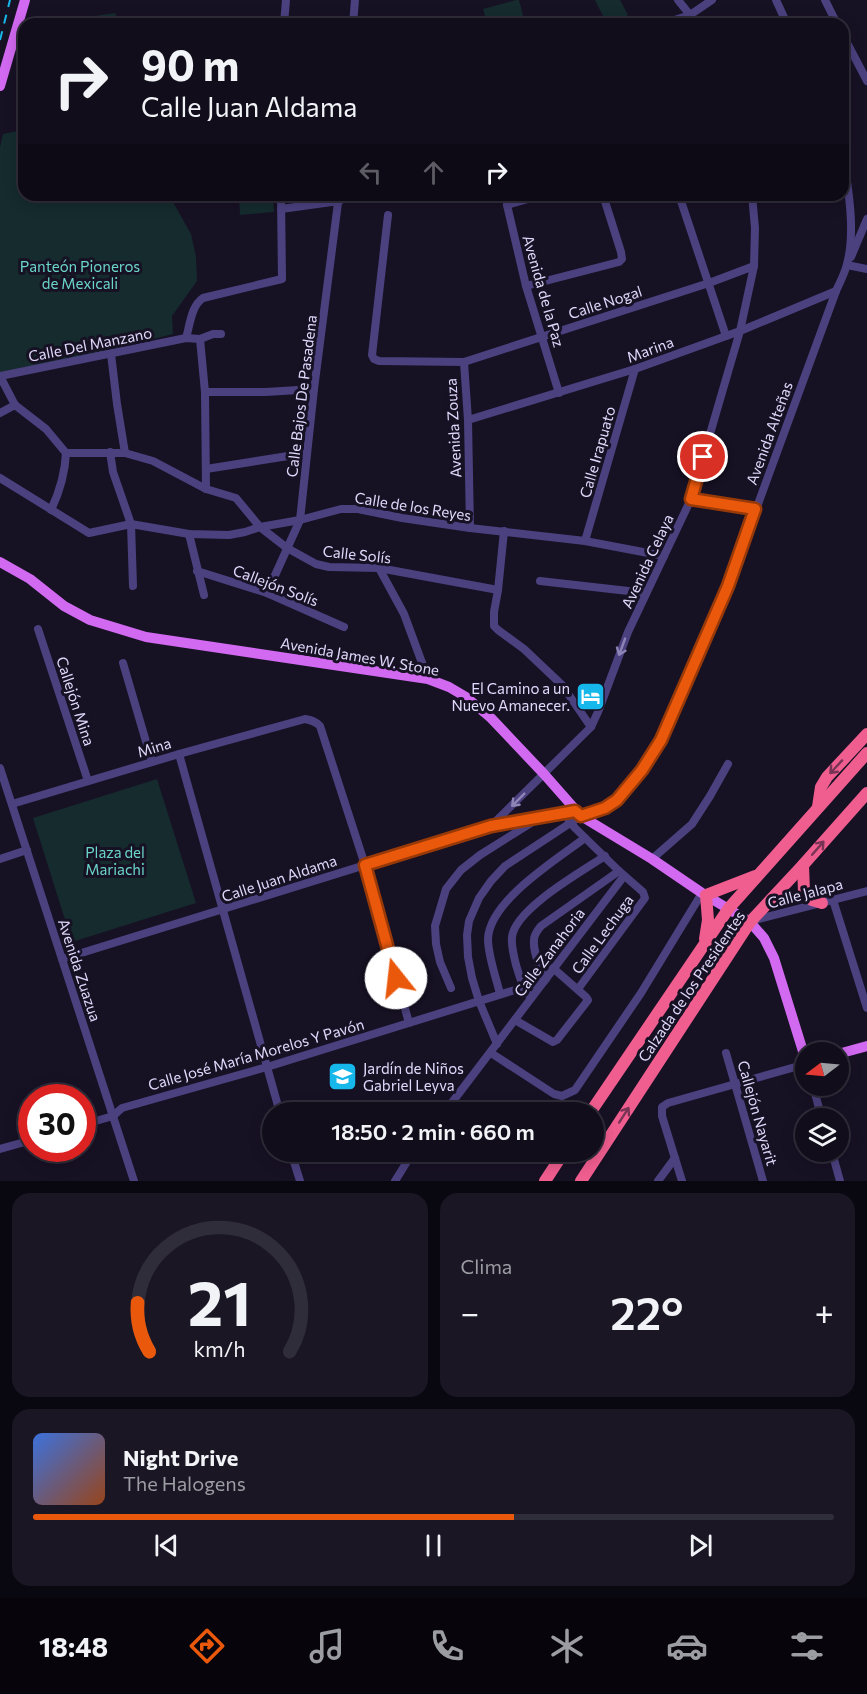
<!DOCTYPE html>
<html lang="es">
<head>
<meta charset="utf-8">
<style>
	:root { --surface:#110d1b; --page:#1a1624; --text:#f1f3f6; --muted:#9c9ca3; --line:#302d3a; --accent:#ea580c }
	body { margin:0; font-family:Commissioner,sans-serif; background:var(--page); color:var(--text); height:100vh; display:flex; flex-direction:column; font-size:22px; white-space:nowrap }
	* { box-sizing:border-box; margin:0 }
	p { font-size:20px; color:var(--muted) }
	.icon { flex:none; width:33px; height:33px; fill:none; stroke:currentColor; stroke-width:2; stroke-linecap:round; stroke-linejoin:round }
	.map { position:relative; height:1181px; overflow:hidden }
	.drawer { display:flex; flex-direction:column; gap:12px; padding:12px; background:#09070f; flex:1 }
	.drawer>* { flex:none }
	.guide { position:absolute; left:18px; top:18px; width:831px; height:183px; border-radius:18px; box-shadow:0 3px 15px #0003,0 0 0 2px var(--line); background:#110d1b; color:var(--text); overflow:hidden }
	.needle { width:39px; rotate:254deg }
	.controls { position:absolute; left:795px; top:1042px; display:grid; gap:12px }
	.controls a { display:grid; place-items:center; width:54px; height:54px; border-radius:50%; background:var(--surface); box-shadow:0 3px 15px #0003,0 0 0 2px var(--line); font-size:30px }
	.speed { position:absolute; left:18px; top:1084px; display:flex; gap:12px; font-size:30px; font-weight:700; text-align:center }
	.speed>* { display:grid; place-content:center; width:78px; height:78px; border-radius:50%; background:var(--surface); box-shadow:0 3px 15px #0003,0 0 0 2px var(--line); line-height:1 }
	.speed .limit { border:9px solid #d22; background:#fff; color:#111 }
	.pin { position:absolute; display:grid; place-items:center; width:51px; height:51px; color:#fff; margin:-26px; border:3px solid #fff; border-radius:50%; box-shadow:0 2px 6px #0007 }
	.me { position:absolute; width:66px; margin:-33px; rotate:344deg; stroke-linejoin:round; filter:drop-shadow(0 0 4px #0008) }
	.turn { display:flex; align-items:center; gap:21px; height:126px; padding:0 24px; font-size:27px }
	.turn .icon { width:78px; height:78px; stroke-width:2.5 }
	.turn b { display:block; font-size:42px; line-height:51px }
	.lanes { display:flex; align-items:center; height:57px; padding:0 24px; background:#0003; justify-content:center; gap:30px; direction:ltr }
	.lanes .off { opacity:.35 }
	.big { font-size:45px; font-weight:600; line-height:1.1 }
	.drawer .tile { flex:1; display:flex; flex-direction:column; justify-content:center; gap:9px; min-width:0; padding:0 21px; border-radius:18px; background:var(--page) }
	.drawer .dial { align-items:center; gap:0 }
	.dial svg { height:156px; overflow:visible; fill:none; stroke:var(--line); stroke-width:7; stroke-linecap:round; text-anchor:middle }
	.dial text { fill:var(--text); stroke:none }
	.song { display:flex; align-items:center; gap:18px }
	.cover { width:72px; height:72px; border-radius:9px; background:linear-gradient(135deg,hsl(220 70% 55%),hsl(20 70% 35%)) }
	.played { height:6px; border-radius:3px; background:linear-gradient(90deg,var(--accent) 60%,var(--line) 60%) }
	.keys { display:flex; justify-content:space-around; direction:ltr }
	.heat { display:flex; justify-content:space-between; align-items:center; font-size:33px; direction:ltr }
	.drawer .tiles { flex:1; display:grid; gap:12px; grid-template-columns:1fr 1fr }
	.tile:last-child { grid-column:span 2 }
	.trip { position:absolute; left:262px; top:1102px; width:342px; height:60px; border-radius:30px; background:var(--surface); box-shadow:0 3px 15px #0003,0 0 0 2px var(--line); font-weight:600; line-height:60px; text-align:center }
	.tabs { display:flex; height:96px; justify-content:space-around; align-items:center; background:#07050b; color:var(--muted) }
	.tabs .icon { width:42px; height:42px }
	.tabs .active { color:var(--accent) }
	.tabs b { font-size:27px; color:var(--text) }
	.map>svg:first-child { display:block }
	.green { fill:#152b2e }
	.lines { fill:none; stroke-linecap:round; stroke-linejoin:round }
	.minor { stroke:#4b417f; stroke-width:8 }
	.major { stroke:#d169f1; stroke-width:10 }
	.highway { stroke:#f05e90; stroke-width:12 }
	.rail { stroke:#16b7ea; stroke-width:2; stroke-dasharray:9 8; stroke-linecap:butt }
	.oneway { stroke:#8e85b7 }
	.oneway2 { stroke:#793455 }
	.route-casing { stroke:#983908; stroke-width:15 }
	.route { stroke:#ea580c; stroke-width:10 }
	.labels { text-anchor:middle; dominant-baseline:central; stroke-width:6; stroke-linejoin:round; paint-order:stroke }
	.park-label { font-size:15px; fill:#6ad5c9; stroke:#171124 }
	.street-label { font-size:15px; fill:#e1d8fb; stroke:#171124 }
	.poi-label { font-size:15px; fill:#e1d8fb; stroke:#171124; text-anchor:end }
</style>
</head>
<body>
<div class="map">
<svg width="867" height="1181" viewBox="0 0 867 1181">
	<rect width="100%" height="100%" fill="#171124"/>
	<g class="green">
		<path d="M516 0H519L524 19 505 24H487L483 9Z"/>
		<path d="M595 0H620L628 15 610 24H607Z"/>
		<path d="M116 13 115 24H45V23Z"/>
		<path d="M24 106V195H169L191 234 196 257 197 281 172 316 173 334 86 356 0 373V147L3 134 18 131Z"/>
		<path d="M239 195H273L274 212 240 215Z"/>
		<path d="M157 779 196 903 72 942 33 818Z"/>
	</g>
	<g class="lines">
		<g class="minor">
			<path d="M678 0 690 15 696 24"/>
			<path d="M776 0 787 24"/>
			<path d="M825 0 837 24"/>
			<path d="M284 24 286 0"/>
			<path d="M353 24 355 0"/>
			<path d="M662 24 690 15 712 0"/>
			<path d="M843 35 867 81"/>
			<path d="M507 195V205L526 286 559 393"/>
			<path d="M679 195 726 336"/>
			<path d="M507 205 542 195"/>
			<path d="M281 209 339 201 350 195"/>
			<path d="M388 215 372 355 374 359 379 361 464 362 709 283 754 266"/>
			<path d="M851 257 867 219"/>
			<path d="M847 265 867 269"/>
			<path d="M526 286 619 262 622 259 621 252 603 195"/>
			<path d="M186 338C190 325 191 306 203 298L282 279 281 195"/>
			<path d="M200 339 205 392 206 489"/>
			<path d="M111 354 117 404 125 453"/>
			<path d="M464 362 468 420 470 528"/>
			<path d="M0 376 186 338 200 339 213 334H221"/>
			<path d="M0 376 15 405 46 429 66 453C65 474 60 491 51 510"/>
			<path d="M205 392H266L314 389"/>
			<path d="M0 413 15 405"/>
			<path d="M468 420 635 369 740 331 836 291"/>
			<path d="M110 452 113 472 131 524 133 586"/>
			<path d="M66 453H125L153 461 206 489 236 498 260 527 287 548 316 564 329 567 379 568 498 590"/>
			<path d="M206 469 307 453"/>
			<path d="M0 478 89 533 131 524 189 534 229 535 245 532 260 527 300 520 341 509H358L402 518 470 528 585 541 664 556"/>
			<path d="M691 499 755 509"/>
			<path d="M504 531 498 590 494 612V626L498 630 524 649 562 685 591 727"/>
			<path d="M189 534 204 595"/>
			<path d="M585 541 635 369"/>
			<path d="M379 568 404 614 428 679"/>
			<path d="M197 571 267 593 344 627"/>
			<path d="M540 581 646 593"/>
			<path d="M267 593 300 520 314 389 339 195"/>
			<path d="M38 629 88 781"/>
			<path d="M123 663 152 762"/>
			<path d="M179 754 280 1113"/>
			<path d="M0 768 134 1181"/>
			<path d="M12 804 179 754 305 719C311 720 315 721 320 726L365 865 409 1023"/>
			<path d="M568 819 575 828 619 871 643 892 645 898 578 989"/>
			<path d="M491 826 591 727 598 712 628 632 691 499 740 331 754 266 755 228 752 195"/>
			<path d="M0 859 27 850"/>
			<path d="M652 859 692 824 710 796 728 764"/>
			<path d="M833 900 867 1008"/>
			<path d="M751 921 867 891"/>
			<path d="M62 959 491 826 575 811"/>
			<path d="M546 979C540 968 533 951 534 940 534 934 538 930 541 926L619 871"/>
			<path d="M451 988 440 962 436 944 435 926 446 889 461 870 480 855 534 821"/>
			<path d="M500 994C496 977 488 956 488 939 489 901 557 859 585 838"/>
			<path d="M531 998C522 988 520 977 516 965 514 956 511 946 512 937 515 909 581 872 605 856"/>
			<path d="M515 1020 553 1042 557 1040 585 1004 588 1000 586 997 553 968"/>
			<path d="M497 1044 479 1001 472 978 468 957 467 935 469 921 479 898 491 881 505 866 581 816 605 808 617 799 642 770 661 740 728 586 836 291C840 282 845 273 847 264 856 231 848 188 843 154"/>
			<path d="M491 1053 554 1094 562 1096 575 1090 641 993 702 893"/>
			<path d="M726 1053 763 1181"/>
			<path d="M813 1086 822 1119"/>
			<path d="M444 1113 624 876"/>
			<path d="M82 1125 113 1116 122 1108 267 1067 544 981"/>
			<path d="M0 1149 32 1140"/>
			<path d="M291 1152 300 1181"/>
			<path d="M832 1152 840 1181"/>
			<path d="M395 1181 413 1152"/>
			<path d="M658 1181 675 1158"/>
			<path d="M682 1181 662 1116V1107L668 1103 806 1064"/>
		</g>
		<g class="major">
			<path d="M0 86 25 0"/>
			<path d="M0 562 30 579 64 606 90 620 146 637 428 679 449 687 466 697 491 718 544 774 581 816 652 859 702 893 750 922 764 938 774 958 806 1061"/>
			<path d="M838 1054 867 1046"/>
		</g>
		<g class="highway">
			<path d="M818 807 821 787 827 777 867 734"/>
			<path d="M803 865 804 892 812 900 822 903"/>
			<path d="M705 939 708 920 706 895 755 876"/>
			<path d="M590 1113 729 908 867 753"/>
			<path d="M545 1181 564 1152"/>
			<path d="M581 1181 750 922 803 865 867 793"/>
		</g>
		<path class="rail" d="M0 40 10 0"/>
	</g>
	<defs><path id="oneway-shaft" d="M-6 0H5M1.5-3L5.5 0L1.5 3" fill="none" stroke-width="1.6" stroke-linecap="round" stroke-linejoin="round" transform="scale(1.5)"/></defs>
	<g class="oneway">
		<use href="#oneway-shaft" transform="translate(622 647) rotate(110)"/>
		<use href="#oneway-shaft" transform="translate(518 800) rotate(135)"/>
	</g>
	<g class="oneway2">
		<use href="#oneway-shaft" transform="translate(836 767) rotate(133)"/>
		<use href="#oneway-shaft" transform="translate(818 848) rotate(-49)"/>
		<use href="#oneway-shaft" transform="translate(624 1115) rotate(-57)"/>
	</g>
	<g class="lines">
		<defs>
			<path id="route" d="M396 978 365 865 491 826 575 811 581 816 605 808 617 800 642 770 661 740 728 586 755 509 691 499 703 457"/>
		</defs>
		<use href="#route" class="route-casing"/>
		<use href="#route" class="route"/>
	</g>
	<defs>
		<symbol id="hotel-square" viewBox="-11 -11 22 22"><rect x="-9" y="-9" width="18" height="18" rx="4" fill="#16b7ea" stroke="#171124"/><path d="M-6-4.5h1.5V1H6V5H4.5V3h-9V5H-6ZM-4 0a1.8 1.8 0 1 1 3.6 0ZM.5 0V-2.5h3Q6-2.5 6 0Z" fill="#fff"/></symbol>
		<symbol id="school-square" viewBox="-11 -11 22 22"><rect x="-9" y="-9" width="18" height="18" rx="4" fill="#16b7ea" stroke="#171124"/><path d="M0-5L7-2L0 1L-7-2ZM-4 1L0 2.5L4 1V4Q0 6-4 4Z" fill="#fff"/></symbol>
	</defs>
	<g fill-rule="evenodd">
		<use href="#hotel-square" x="574" y="680" width="33" height="33"/>
		<use href="#school-square" x="326" y="1060" width="33" height="33"/>
	</g>
	<g class="labels">
		<g class="park-label">
			<text x="80" y="266">Panteón Pioneros<tspan x="80" dy="17">de Mexicali</tspan></text>
			<text x="115" y="852">Plaza del<tspan x="115" dy="17">Mariachi</tspan></text>
		</g>
		<g class="street-label">
			<text transform="translate(544 291) rotate(74)">Avenida de la Paz</text>
			<text transform="translate(605 302) rotate(-18)">Calle Nogal</text>
			<text transform="translate(90 344) rotate(-11)">Calle Del Manzano</text>
			<text transform="translate(650 349) rotate(-20)">Marina</text>
			<text transform="translate(301 396) rotate(-83)">Calle Bajos De Pasadena</text>
			<text transform="translate(453 428) rotate(-93)">Avenida Zouza</text>
			<text transform="translate(769 433) rotate(-70)">Avenida Alteñas</text>
			<text transform="translate(597 452) rotate(-74)">Calle Irapuato</text>
			<text transform="translate(413 506) rotate(9)">Calle de los Reyes</text>
			<text transform="translate(357 554) rotate(6)">Calle Solís</text>
			<text transform="translate(647 561) rotate(-65)">Avenida Celaya</text>
			<text transform="translate(276 585) rotate(21)">Callejón Solís</text>
			<text transform="translate(360 656) rotate(10)">Avenida James W. Stone</text>
			<text transform="translate(76 701) rotate(72)">Callejón Mina</text>
			<text transform="translate(154 747) rotate(-17)">Mina</text>
			<text transform="translate(279 878) rotate(-18)">Calle Juan Aldama</text>
			<text transform="translate(805 893) rotate(-15)">Calle Jalapa</text>
			<text transform="translate(602 934) rotate(-54)">Calle Lechuga</text>
			<text transform="translate(549 952) rotate(-53)">Calle Zanahoria</text>
			<text transform="translate(80 970) rotate(72)">Avenida Zuazua</text>
			<text transform="translate(691 986) rotate(-56)">Calzada de los Presidentes</text>
			<text transform="translate(256 1054) rotate(-16)">Calle José María Morelos Y Pavón</text>
			<text transform="translate(758 1113) rotate(74)">Callejón Nayarit</text>
		</g>
		<g class="poi-label">
			<text x="570" y="688">El Camino a un<tspan x="570" dy="17">Nuevo Amanecer.</tspan></text>
			<text x="363" y="1068" text-anchor="start">Jardín de Niños<tspan x="363" dy="17">Gabriel Leyva</tspan></text>
		</g>
	</g>
</svg>
<div class="controls">
<a><svg class="needle" viewBox="-14 -14 28 28"><path d="M0-13l5 13h-10z" fill="#e53935"/><path d="M0 13l5-13h-10z" fill="#9c9ca3"/></svg></a>
<a><svg class="icon" aria-label="layers" viewBox="0 0 24 24"><path d="M12 4l9 5-9 5-9-5zM3 14l9 5 9-5"/></svg></a>
</div>
<div class="speed"><div class="limit">30</div></div>
<div class="pin" style="left:703px;top:457px;background:#d93025"><svg class="icon" aria-label="arrive" viewBox="0 0 24 24"><path d="M6 21V4h12l-3 4 3 4H6"/></svg></div>
<svg class="me" style="left:396px;top:978px" viewBox="-20 -20 40 40"><circle r="19" fill="#fff"/><path d="M0-13L10 11 0 6-10 11z" fill="#ea580c"/></svg>
<div class="trip">18:50 · 2 min · 660 m</div>
<div class="guide">
<div class="turn"><svg class="icon" aria-label="right" viewBox="0 0 24 24"><path d="M7 20v-9h11M14 6l5 5-5 5"/></svg><div><b>90 m</b>Calle Juan Aldama</div></div>
<div class="lanes"><svg class="icon off" aria-label="left" viewBox="0 0 24 24"><path d="M17 20v-9H6M10 6l-5 5 5 5"/></svg><svg class="icon off" aria-label="ahead" viewBox="0 0 24 24"><path d="M12 20V5M6 11l6-6 6 6"/></svg><svg class="icon" aria-label="right" viewBox="0 0 24 24"><path d="M7 20v-9h11M14 6l5 5-5 5"/></svg></div>
</div>
</div>
<section class="drawer">
<div class="tiles">
<div class="tile dial"><svg viewBox="0 0 100 80">
<path d="M14 69A42 42 0 1 1 86 69"/>
<path d="M14 69A42 42 0 0 1 8 44" stroke="#ea580c"/>
<text x="50" y="56" font-size="32" font-weight="700">21</text>
<text x="50" y="72" font-size="11">km/h</text>
</svg></div>
<div class="tile"><p>Clima</p>
<div class="heat"><a>−</a><b class="big">22°</b><a>+</a></div>
</div>
<div class="tile">
<div class="song"><i class="cover"></i><div><b>Night Drive</b><p>The Halogens</p></div></div>
<div class="played"></div>
<div class="keys"><svg class="icon" aria-label="previous" viewBox="0 0 24 24"><path d="M18 5L8 12l10 7zM5 5v14"/></svg><svg class="icon" aria-label="pause" viewBox="0 0 24 24"><path d="M8 5v14M16 5v14"/></svg><svg class="icon" aria-label="next" viewBox="0 0 24 24"><path d="M6 5l10 7-10 7zM19 5v14"/></svg></div>
</div>
</div>
</section>
<nav class="tabs">
<b>18:48</b>
<svg class="icon active" aria-label="directions" viewBox="0 0 24 24"><path d="M12 3l9 9-9 9-9-9zM9 14v-3h6M13 9l2 2-2 2"/></svg>
<svg class="icon" aria-label="music" viewBox="0 0 24 24"><path d="M9 18V5l10-2v13"/><circle cx="6" cy="18" r="3"/><circle cx="16" cy="16" r="3"/></svg>
<svg class="icon" aria-label="phone" viewBox="0 0 24 24"><path d="M5 4h4l2 5-3 2q2 4 5 5l2-3 5 2v4C11 20 4 13 5 4z"/></svg>
<svg class="icon" aria-label="climate" viewBox="0 0 24 24"><path d="M12 3v18M4 7l16 10M4 17L20 7"/></svg>
<svg class="icon" aria-label="car" viewBox="0 0 24 24"><path d="M5 17H2v-5l4-1 3-4h7l3 4 3 1v5h-3M9 17h6M6 11h13"/><circle cx="7" cy="17" r="2"/><circle cx="17" cy="17" r="2"/></svg>
<svg class="icon" aria-label="filters" viewBox="0 0 24 24"><path d="M4 7h16M4 17h16"/><circle cx="9" cy="7" r="2"/><circle cx="15" cy="17" r="2"/></svg>
</nav>
</body>
</html>
